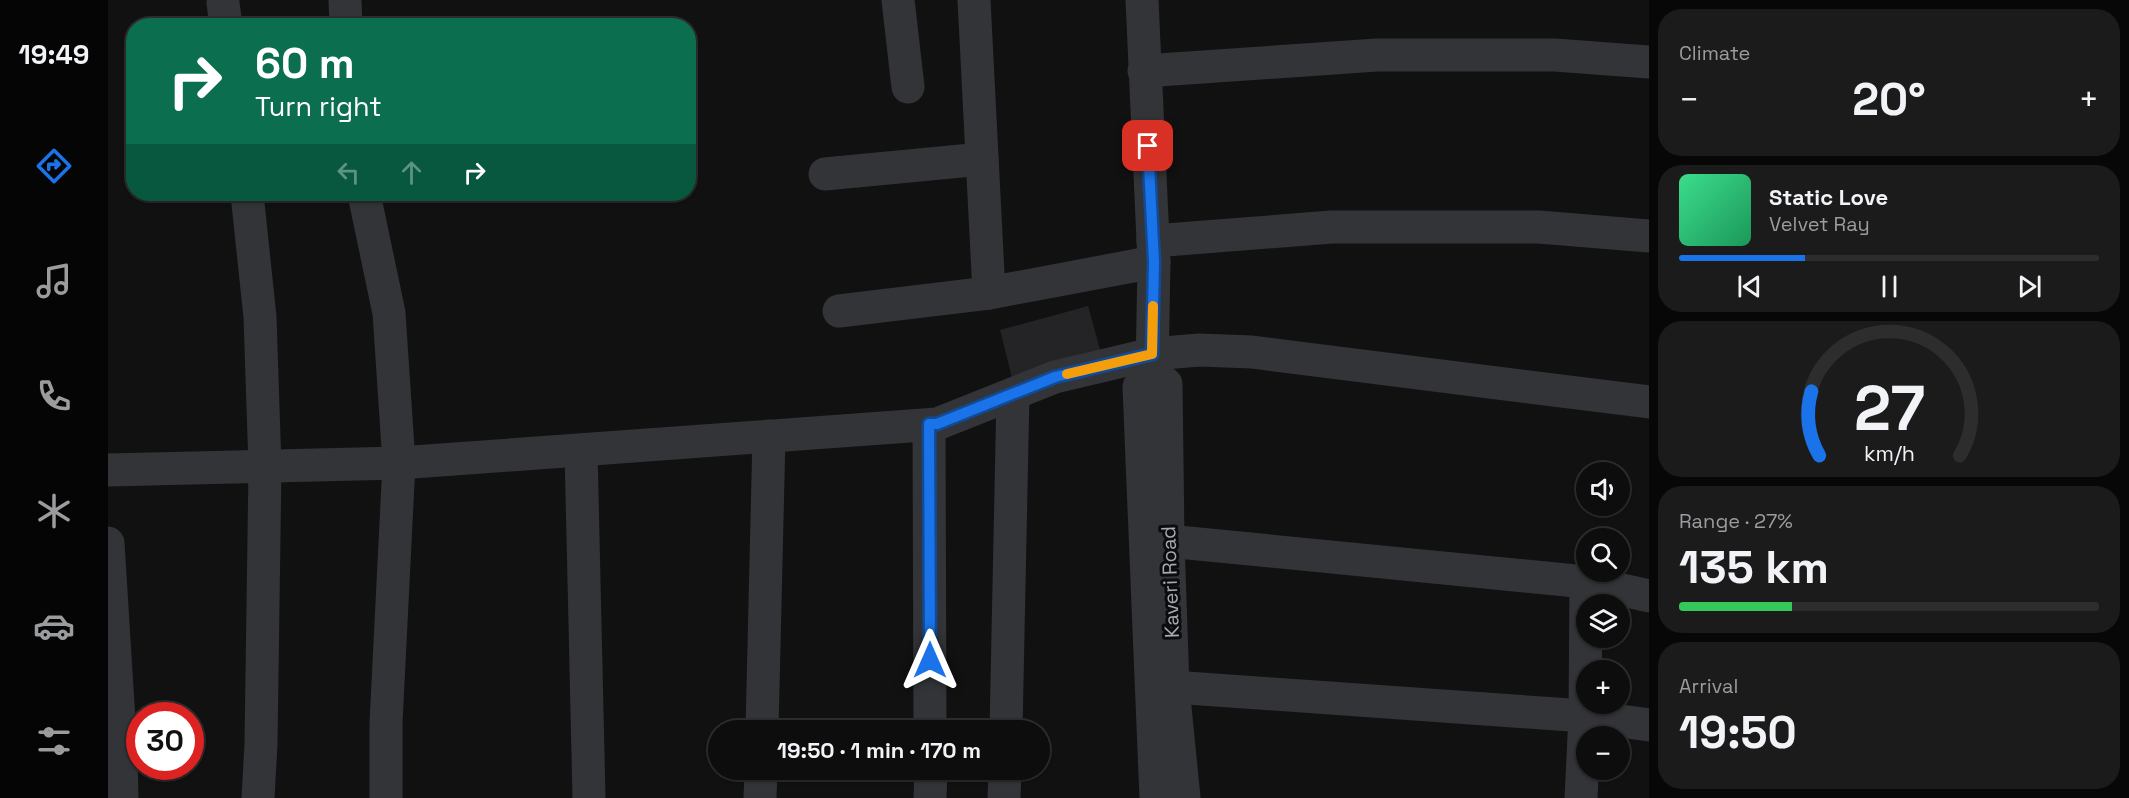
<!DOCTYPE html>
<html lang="en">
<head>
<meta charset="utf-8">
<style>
	:root { --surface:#0d0d0e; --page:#1b1b1c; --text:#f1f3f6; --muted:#9a9c9e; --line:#2d2d2e; --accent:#1a73e8 }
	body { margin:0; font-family:"Space Grotesk",sans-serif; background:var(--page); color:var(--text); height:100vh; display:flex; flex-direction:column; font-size:22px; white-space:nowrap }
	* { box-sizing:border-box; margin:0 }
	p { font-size:20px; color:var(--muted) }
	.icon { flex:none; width:33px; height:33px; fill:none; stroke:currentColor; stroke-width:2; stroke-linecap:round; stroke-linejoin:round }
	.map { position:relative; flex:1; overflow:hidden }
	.panel { display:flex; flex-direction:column; gap:9px; padding:9px; background:#070708; width:480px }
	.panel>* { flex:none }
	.hud { position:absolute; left:18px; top:18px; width:570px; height:183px; border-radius:24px; box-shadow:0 2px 4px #0004,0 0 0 2px var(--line); background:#0b6e4f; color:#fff; overflow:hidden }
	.tools { position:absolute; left:1468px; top:462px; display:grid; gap:12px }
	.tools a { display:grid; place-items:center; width:54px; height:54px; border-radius:50%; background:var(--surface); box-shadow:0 2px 4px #0004,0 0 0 2px var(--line); font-size:30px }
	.speed { position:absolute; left:18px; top:702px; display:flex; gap:12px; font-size:30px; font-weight:700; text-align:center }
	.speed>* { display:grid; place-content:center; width:78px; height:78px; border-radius:50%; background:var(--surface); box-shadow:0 2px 4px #0004,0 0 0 2px var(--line); line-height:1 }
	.speed .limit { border:9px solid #d22; background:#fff; color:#111 }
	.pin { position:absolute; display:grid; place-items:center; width:51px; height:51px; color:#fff; margin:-26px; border-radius:12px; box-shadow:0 3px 9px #0006 }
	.me { position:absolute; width:66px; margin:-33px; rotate:0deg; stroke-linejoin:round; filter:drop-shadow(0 0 4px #0008) }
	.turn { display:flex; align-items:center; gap:21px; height:126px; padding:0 30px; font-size:27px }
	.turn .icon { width:78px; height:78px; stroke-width:2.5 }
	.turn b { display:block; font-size:42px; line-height:51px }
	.lanes { display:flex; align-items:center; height:57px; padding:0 30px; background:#0003; justify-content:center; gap:30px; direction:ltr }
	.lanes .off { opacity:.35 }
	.big { font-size:45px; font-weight:800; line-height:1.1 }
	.panel .tile { flex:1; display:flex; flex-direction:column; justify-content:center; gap:9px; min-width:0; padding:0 21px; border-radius:24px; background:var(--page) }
	.panel .dial { align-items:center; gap:0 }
	.dial svg { height:156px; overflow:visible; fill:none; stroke:var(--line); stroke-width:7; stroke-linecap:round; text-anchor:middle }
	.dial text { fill:var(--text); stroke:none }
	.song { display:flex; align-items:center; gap:18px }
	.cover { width:72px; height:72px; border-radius:9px; background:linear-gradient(135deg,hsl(150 70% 55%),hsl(150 70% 35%)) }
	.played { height:6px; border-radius:3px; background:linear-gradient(90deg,var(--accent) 30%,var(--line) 30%) }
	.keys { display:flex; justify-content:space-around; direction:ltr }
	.heat { display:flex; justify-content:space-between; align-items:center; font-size:33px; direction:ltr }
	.charge { height:9px; border-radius:4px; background:linear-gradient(90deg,#34c759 27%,var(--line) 0) }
	.trip { position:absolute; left:600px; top:720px; width:342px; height:60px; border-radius:30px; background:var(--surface); box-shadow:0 2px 4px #0004,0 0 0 2px var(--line); font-weight:800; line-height:60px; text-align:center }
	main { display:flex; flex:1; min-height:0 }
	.menu { display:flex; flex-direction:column; width:108px; justify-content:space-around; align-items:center; background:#050506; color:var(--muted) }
	.menu .icon { width:42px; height:42px }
	.menu .on { color:var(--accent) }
	.menu b { font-size:27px; color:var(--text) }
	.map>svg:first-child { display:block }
	.building { fill:#242426 }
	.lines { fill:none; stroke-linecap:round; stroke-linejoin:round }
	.minor { stroke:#323437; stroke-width:33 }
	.route-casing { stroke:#114b97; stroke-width:15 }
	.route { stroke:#1a73e8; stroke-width:10 }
	.slow { stroke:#f59e0b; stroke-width:10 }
	.labels { text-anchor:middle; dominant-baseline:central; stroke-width:6; stroke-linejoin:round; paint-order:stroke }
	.street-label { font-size:20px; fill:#a2aab2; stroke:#0c0c0d }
</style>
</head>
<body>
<main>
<nav class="menu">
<b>19:49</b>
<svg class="icon on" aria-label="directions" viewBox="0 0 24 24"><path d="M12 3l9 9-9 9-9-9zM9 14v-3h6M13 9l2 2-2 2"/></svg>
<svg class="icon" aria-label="music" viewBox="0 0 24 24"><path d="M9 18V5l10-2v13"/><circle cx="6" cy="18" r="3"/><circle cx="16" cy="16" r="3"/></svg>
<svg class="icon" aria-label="phone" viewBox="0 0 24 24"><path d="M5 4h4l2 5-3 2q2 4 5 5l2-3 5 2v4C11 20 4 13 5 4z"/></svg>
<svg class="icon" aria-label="climate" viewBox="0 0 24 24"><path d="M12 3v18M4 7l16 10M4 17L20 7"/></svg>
<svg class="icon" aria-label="car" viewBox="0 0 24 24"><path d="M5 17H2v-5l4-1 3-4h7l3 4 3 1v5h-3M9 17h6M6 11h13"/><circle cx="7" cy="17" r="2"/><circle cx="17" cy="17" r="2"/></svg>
<svg class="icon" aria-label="filters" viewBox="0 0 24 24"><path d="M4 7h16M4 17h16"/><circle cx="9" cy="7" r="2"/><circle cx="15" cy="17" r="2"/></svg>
</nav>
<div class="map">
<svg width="1541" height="798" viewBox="0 0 1541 798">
	<rect width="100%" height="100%" fill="#111112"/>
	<path class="building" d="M980 306 993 353 904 378 892 330Z"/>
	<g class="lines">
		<g class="minor">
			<path d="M237 0 238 26"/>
			<path d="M790 0 800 87"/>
			<path d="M866 0 881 293 1046 262"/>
			<path d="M1034 0 1046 262 1044 371 1031 387 1048 798"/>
			<path d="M115 3 118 26"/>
			<path d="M1036 71 1269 55H1447L1541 62"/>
			<path d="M717 174 874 159"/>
			<path d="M139 194 152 317 157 467 153 744 150 798"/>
			<path d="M256 194 281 313 291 463 278 723V798"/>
			<path d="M1045 241 1224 227H1431L1541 236"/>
			<path d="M731 311 881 293"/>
			<path d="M1044 371 1058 384 1060 541 1065 687 1076 798"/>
			<path d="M821 425 822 730"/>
			<path d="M473 450 481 798"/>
			<path d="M0 470 291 463 829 424 947 377 1044 354 1091 350 1144 352 1541 402"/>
			<path d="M1060 541 1478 582 1541 596"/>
			<path d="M0 543 13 753 14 798"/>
			<path d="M1065 687 1477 716 1541 725"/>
			<path d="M654 730 661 436"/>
			<path d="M898 730 905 394"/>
			<path d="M652 798 653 770"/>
			<path d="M822 798 823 770"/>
			<path d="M896 798 897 770"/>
			<path d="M1473 798 1477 716 1478 582"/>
		</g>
	</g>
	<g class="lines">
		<defs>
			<path id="route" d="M822 660 821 424H829L947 377 1044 354 1046 262 1040 146"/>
		</defs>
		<use href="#route" class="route-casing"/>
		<use href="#route" class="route"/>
		<path class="slow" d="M959 374 1044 354 1045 306"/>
	</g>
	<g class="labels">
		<g class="street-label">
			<text transform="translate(1062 582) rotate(-92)">Kaveri Road</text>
		</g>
	</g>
</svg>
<div class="tools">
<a><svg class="icon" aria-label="sound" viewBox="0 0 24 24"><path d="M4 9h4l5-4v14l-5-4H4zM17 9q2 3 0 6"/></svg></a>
<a><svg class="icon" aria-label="search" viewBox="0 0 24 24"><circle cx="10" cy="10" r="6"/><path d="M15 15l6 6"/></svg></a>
<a><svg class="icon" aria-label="layers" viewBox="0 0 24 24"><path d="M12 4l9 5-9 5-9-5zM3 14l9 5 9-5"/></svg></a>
<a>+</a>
<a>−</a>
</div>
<div class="speed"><div class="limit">30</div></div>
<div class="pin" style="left:1040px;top:146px;background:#d93025"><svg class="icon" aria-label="arrive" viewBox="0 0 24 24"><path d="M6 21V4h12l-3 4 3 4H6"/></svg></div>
<svg class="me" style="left:822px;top:660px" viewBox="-20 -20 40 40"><path d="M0-17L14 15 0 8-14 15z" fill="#1a73e8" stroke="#fff" stroke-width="4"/></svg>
<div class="trip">19:50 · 1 min · 170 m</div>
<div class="hud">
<div class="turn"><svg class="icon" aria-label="right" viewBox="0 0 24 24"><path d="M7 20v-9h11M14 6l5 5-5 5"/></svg><div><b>60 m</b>Turn right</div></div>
<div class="lanes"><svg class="icon off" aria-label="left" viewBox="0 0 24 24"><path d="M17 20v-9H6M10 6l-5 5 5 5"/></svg><svg class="icon off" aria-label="ahead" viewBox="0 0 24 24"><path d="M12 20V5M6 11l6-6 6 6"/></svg><svg class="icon" aria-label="right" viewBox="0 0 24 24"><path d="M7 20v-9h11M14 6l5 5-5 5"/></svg></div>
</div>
</div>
<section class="panel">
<div class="tile"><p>Climate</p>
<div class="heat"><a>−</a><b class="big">20°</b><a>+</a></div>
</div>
<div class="tile">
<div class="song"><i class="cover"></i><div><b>Static Love</b><p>Velvet Ray</p></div></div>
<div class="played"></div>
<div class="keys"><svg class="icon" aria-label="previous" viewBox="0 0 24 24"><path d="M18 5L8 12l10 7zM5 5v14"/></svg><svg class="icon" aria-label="pause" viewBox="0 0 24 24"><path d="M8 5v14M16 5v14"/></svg><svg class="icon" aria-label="next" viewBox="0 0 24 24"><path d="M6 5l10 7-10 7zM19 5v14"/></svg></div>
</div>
<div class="tile dial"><svg viewBox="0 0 100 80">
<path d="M14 69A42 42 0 1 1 86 69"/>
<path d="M14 69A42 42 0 0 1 10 36" stroke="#1a73e8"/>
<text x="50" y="56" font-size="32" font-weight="700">27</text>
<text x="50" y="72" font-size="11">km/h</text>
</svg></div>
<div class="tile"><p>Range · 27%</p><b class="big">135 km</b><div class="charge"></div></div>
<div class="tile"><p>Arrival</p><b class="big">19:50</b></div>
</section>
</main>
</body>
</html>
